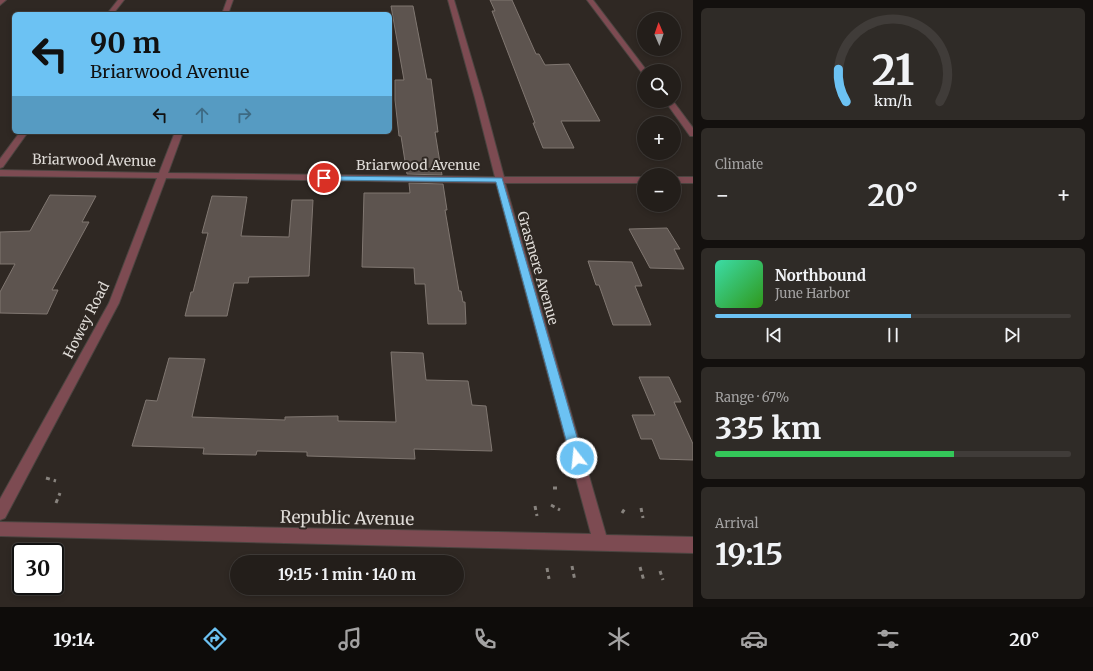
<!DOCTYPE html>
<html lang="en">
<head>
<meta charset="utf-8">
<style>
	:root { --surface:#231e1a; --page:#2f2b27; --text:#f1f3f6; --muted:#a3a2a2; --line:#403c39; --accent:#6cc2f3 }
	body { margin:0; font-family:Merriweather,serif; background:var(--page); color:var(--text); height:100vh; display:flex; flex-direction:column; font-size:15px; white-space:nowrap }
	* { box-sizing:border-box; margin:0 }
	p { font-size:13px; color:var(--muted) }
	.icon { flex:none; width:22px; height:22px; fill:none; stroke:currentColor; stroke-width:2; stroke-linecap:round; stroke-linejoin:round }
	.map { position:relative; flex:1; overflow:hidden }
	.sheet { display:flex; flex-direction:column; gap:8px; padding:8px; background:#13100e; width:400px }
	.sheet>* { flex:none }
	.banner { position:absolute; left:12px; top:12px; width:380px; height:122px; border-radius:6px; box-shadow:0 2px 6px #0003,0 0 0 1px var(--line); background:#6cc2f3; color:#111; overflow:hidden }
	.needle { width:26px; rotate:358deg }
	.controls { position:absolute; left:637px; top:12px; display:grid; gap:8px }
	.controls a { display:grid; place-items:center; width:44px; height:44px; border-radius:50%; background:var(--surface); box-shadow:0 2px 6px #0003,0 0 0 1px var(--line); font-size:20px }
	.speed { position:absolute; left:12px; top:543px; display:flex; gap:8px; font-size:20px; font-weight:700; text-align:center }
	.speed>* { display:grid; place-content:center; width:52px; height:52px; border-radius:50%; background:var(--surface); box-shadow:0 2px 6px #0003,0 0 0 1px var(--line); line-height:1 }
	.speed .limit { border:2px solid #111; border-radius:6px; background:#fff; color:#111 }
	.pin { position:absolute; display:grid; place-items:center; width:34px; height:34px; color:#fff; margin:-17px; border:2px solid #fff; border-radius:50%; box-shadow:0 1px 4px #0007 }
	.me { position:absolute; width:44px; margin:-22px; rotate:344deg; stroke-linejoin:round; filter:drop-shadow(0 0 3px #0008) }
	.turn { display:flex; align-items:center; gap:14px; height:84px; padding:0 12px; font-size:18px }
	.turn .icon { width:52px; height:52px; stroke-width:2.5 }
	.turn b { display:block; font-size:28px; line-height:34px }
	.lanes { display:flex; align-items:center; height:38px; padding:0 12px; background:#0003; justify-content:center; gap:20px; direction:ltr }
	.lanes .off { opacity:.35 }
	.big { font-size:30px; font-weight:700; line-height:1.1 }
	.sheet .card { flex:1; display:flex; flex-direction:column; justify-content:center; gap:6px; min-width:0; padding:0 14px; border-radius:6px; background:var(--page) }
	.sheet .dial { align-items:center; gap:0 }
	.dial svg { height:104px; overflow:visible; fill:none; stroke:var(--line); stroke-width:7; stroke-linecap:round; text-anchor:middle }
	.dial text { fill:var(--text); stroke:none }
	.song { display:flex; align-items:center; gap:12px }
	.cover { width:48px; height:48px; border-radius:6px; background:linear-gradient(135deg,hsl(160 70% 55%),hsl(110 70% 35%)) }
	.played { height:4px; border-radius:2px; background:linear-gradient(90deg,var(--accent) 55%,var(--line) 55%) }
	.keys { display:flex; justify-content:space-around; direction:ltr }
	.heat { display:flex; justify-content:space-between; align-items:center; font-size:22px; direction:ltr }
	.charge { height:6px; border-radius:3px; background:linear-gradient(90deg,#34c759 67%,var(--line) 0) }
	.trip { position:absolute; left:230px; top:555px; width:234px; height:40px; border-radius:20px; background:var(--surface); box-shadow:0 2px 6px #0003,0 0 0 1px var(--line); font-weight:700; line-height:40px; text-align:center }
	.tab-bar { display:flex; height:64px; justify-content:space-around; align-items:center; background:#0e0c0a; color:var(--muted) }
	.tab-bar .icon { width:28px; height:28px }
	.tab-bar .current { color:var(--accent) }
	.tab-bar b { font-size:18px; color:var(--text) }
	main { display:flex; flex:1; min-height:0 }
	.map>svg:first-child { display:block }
	.building { fill:#5d544f; stroke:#807771 }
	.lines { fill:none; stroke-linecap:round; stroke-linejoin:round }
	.service-casing { stroke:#4b4440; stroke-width:2 }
	.minor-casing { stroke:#4b4440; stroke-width:2 }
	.path { stroke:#88837e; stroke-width:3; stroke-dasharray:4 4; stroke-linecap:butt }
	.service { fill:#7d4b52; fill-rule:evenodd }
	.minor { fill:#7d4b52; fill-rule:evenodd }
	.route { fill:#6cc2f3; stroke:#467e9e }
	.labels { text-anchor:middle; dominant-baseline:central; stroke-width:4; stroke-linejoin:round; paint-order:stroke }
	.street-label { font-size:14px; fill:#dedad6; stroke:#2f2823 }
	.near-street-label { font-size:17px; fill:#dedad6; stroke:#2f2823 }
</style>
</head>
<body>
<main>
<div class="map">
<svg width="693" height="607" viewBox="0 0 693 607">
	<rect width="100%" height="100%" fill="#2f2823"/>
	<g class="building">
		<path d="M490 0H512L536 54H539L545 65 569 64 600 121H561L574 148H543L533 123H535L492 11H495Z"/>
		<path d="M391 6H413L427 79H431L438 132H435L442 175 407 174 401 136H399L395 100V80H404Z"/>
		<path d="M409 183 443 184 447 210H445L459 291H461L463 302H465L466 324H428L425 284H415L414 268 362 267 364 193H410Z"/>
		<path d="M50 195 96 196 82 222H89L52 290H58L47 314 0 313V292L15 264H0V232L30 231Z"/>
		<path d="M212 196 247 197 241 236 289 237 292 200H313L309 276 249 277 248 283H234L227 316H185L191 292H193L208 233H202Z"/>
		<path d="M667 228 680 249H674L684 269 650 268 629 229Z"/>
		<path d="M588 261 632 262 642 286H635L651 325H613L599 285H596Z"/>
		<path d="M391 352 423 353 426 380 468 381 472 405 486 406 492 451 414 449 415 459 307 456V452L257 451 256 455 203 454 204 448 132 446 146 400 157 401 169 358 205 359 192 417 285 420V417L338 416V421L396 422Z"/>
		<path d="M639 377H669L681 402H674L693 444V460L660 459 652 439H641L632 415H655Z"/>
	</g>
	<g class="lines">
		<defs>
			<g id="service">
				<path d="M118 0H124L113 14H107Z"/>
				<path d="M587 0H593L647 71H644V74L642 73Z"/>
				<path d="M665 101H673L693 128V136H690Z"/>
				<path d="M20 132H28L3 167 0 168V159Z"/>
			</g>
			<g id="minor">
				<path d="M0 0H6L0 5Z"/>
				<path d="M227 0H233L228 14H222Z"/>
				<path d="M448 0H454L483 98 504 177H644V183H505L606 535 693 537V553L0 536V522L591 534 496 183 166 178 119 303 5 518 0 520V499L109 303 157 178 0 176V170L159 173 175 132H183L168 173 495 177 475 98Z"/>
				<rect x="674" y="177" width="19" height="6"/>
			</g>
		</defs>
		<use href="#service" class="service-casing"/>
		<use href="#minor" class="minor-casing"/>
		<g class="path">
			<path d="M46 478 56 481"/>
			<path d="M553 488H560"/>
			<path d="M56 503 60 493"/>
			<path d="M551 505 560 510"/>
			<path d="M535 506 537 516"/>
			<path d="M641 508 643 518"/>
			<path d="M622 513 626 507"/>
			<path d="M572 566 575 581"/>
			<path d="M640 567 644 581"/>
			<path d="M547 568 549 579"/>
			<path d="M660 571 663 580"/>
		</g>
		<use href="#service" class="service"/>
		<use href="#minor" class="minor"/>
	</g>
	<path class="route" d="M324 176 502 178 583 458 581 462 577 464 573 462 571 458 496 182 321 180 320 178Z"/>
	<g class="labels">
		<g class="street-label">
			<text transform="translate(94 160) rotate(1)">Briarwood Avenue</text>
			<text x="418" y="165">Briarwood Avenue</text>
			<text transform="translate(538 268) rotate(74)">Grasmere Avenue</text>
			<text transform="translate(86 320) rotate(-63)">Howey Road</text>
		</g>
		<g class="near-street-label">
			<text transform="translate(347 518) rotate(1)">Republic Avenue</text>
		</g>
	</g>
</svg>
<div class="controls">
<a><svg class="needle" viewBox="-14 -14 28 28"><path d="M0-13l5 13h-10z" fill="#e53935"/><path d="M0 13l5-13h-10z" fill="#a3a2a2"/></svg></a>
<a><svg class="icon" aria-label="search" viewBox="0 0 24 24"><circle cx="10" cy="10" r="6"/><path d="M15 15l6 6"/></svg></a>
<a>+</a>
<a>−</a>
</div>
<div class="speed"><div class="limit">30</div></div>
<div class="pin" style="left:324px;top:178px;background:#d93025"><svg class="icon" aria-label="arrive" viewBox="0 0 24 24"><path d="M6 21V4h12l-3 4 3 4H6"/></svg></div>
<svg class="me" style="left:577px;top:458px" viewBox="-20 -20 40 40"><circle r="17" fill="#6cc2f3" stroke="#fff" stroke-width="3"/><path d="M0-11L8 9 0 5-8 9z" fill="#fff"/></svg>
<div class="trip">19:15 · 1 min · 140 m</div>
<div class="banner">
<div class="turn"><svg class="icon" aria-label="left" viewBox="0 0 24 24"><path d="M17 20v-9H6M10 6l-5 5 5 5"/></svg><div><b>90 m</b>Briarwood Avenue</div></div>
<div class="lanes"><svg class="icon" aria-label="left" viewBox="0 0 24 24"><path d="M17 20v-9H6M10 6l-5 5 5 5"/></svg><svg class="icon off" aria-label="ahead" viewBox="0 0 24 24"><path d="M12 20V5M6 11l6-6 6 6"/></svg><svg class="icon off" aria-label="right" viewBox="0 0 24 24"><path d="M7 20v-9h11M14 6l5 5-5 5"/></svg></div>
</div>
</div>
<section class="sheet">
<div class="card dial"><svg viewBox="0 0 100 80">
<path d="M14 69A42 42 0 1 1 86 69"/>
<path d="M14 69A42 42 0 0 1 8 44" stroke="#6cc2f3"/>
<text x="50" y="56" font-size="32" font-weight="700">21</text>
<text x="50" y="72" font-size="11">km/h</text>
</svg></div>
<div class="card"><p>Climate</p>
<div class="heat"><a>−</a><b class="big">20°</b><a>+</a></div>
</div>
<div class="card">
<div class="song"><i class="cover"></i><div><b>Northbound</b><p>June Harbor</p></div></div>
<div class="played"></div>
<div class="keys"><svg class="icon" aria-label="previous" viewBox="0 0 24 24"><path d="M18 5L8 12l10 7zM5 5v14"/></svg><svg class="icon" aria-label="pause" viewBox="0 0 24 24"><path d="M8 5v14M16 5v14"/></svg><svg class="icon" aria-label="next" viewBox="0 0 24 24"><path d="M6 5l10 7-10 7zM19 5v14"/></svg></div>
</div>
<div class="card"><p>Range · 67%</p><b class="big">335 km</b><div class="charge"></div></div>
<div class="card"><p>Arrival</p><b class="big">19:15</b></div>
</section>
</main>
<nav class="tab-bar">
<b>19:14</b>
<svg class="icon current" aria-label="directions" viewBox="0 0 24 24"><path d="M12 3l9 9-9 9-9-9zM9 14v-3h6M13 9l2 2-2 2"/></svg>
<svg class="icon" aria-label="music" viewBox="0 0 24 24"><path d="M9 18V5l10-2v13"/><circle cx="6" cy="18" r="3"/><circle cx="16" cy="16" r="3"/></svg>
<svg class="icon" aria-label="phone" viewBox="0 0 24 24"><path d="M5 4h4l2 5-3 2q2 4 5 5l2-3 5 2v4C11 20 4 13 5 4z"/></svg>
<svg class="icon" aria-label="climate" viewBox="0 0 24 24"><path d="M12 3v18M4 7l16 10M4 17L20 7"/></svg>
<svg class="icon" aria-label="car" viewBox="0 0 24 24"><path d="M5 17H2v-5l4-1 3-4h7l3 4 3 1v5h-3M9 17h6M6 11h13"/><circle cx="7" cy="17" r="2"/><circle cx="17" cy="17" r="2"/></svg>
<svg class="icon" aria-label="filters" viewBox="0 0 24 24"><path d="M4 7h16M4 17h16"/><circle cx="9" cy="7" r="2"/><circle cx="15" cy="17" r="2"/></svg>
<b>20°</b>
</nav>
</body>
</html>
